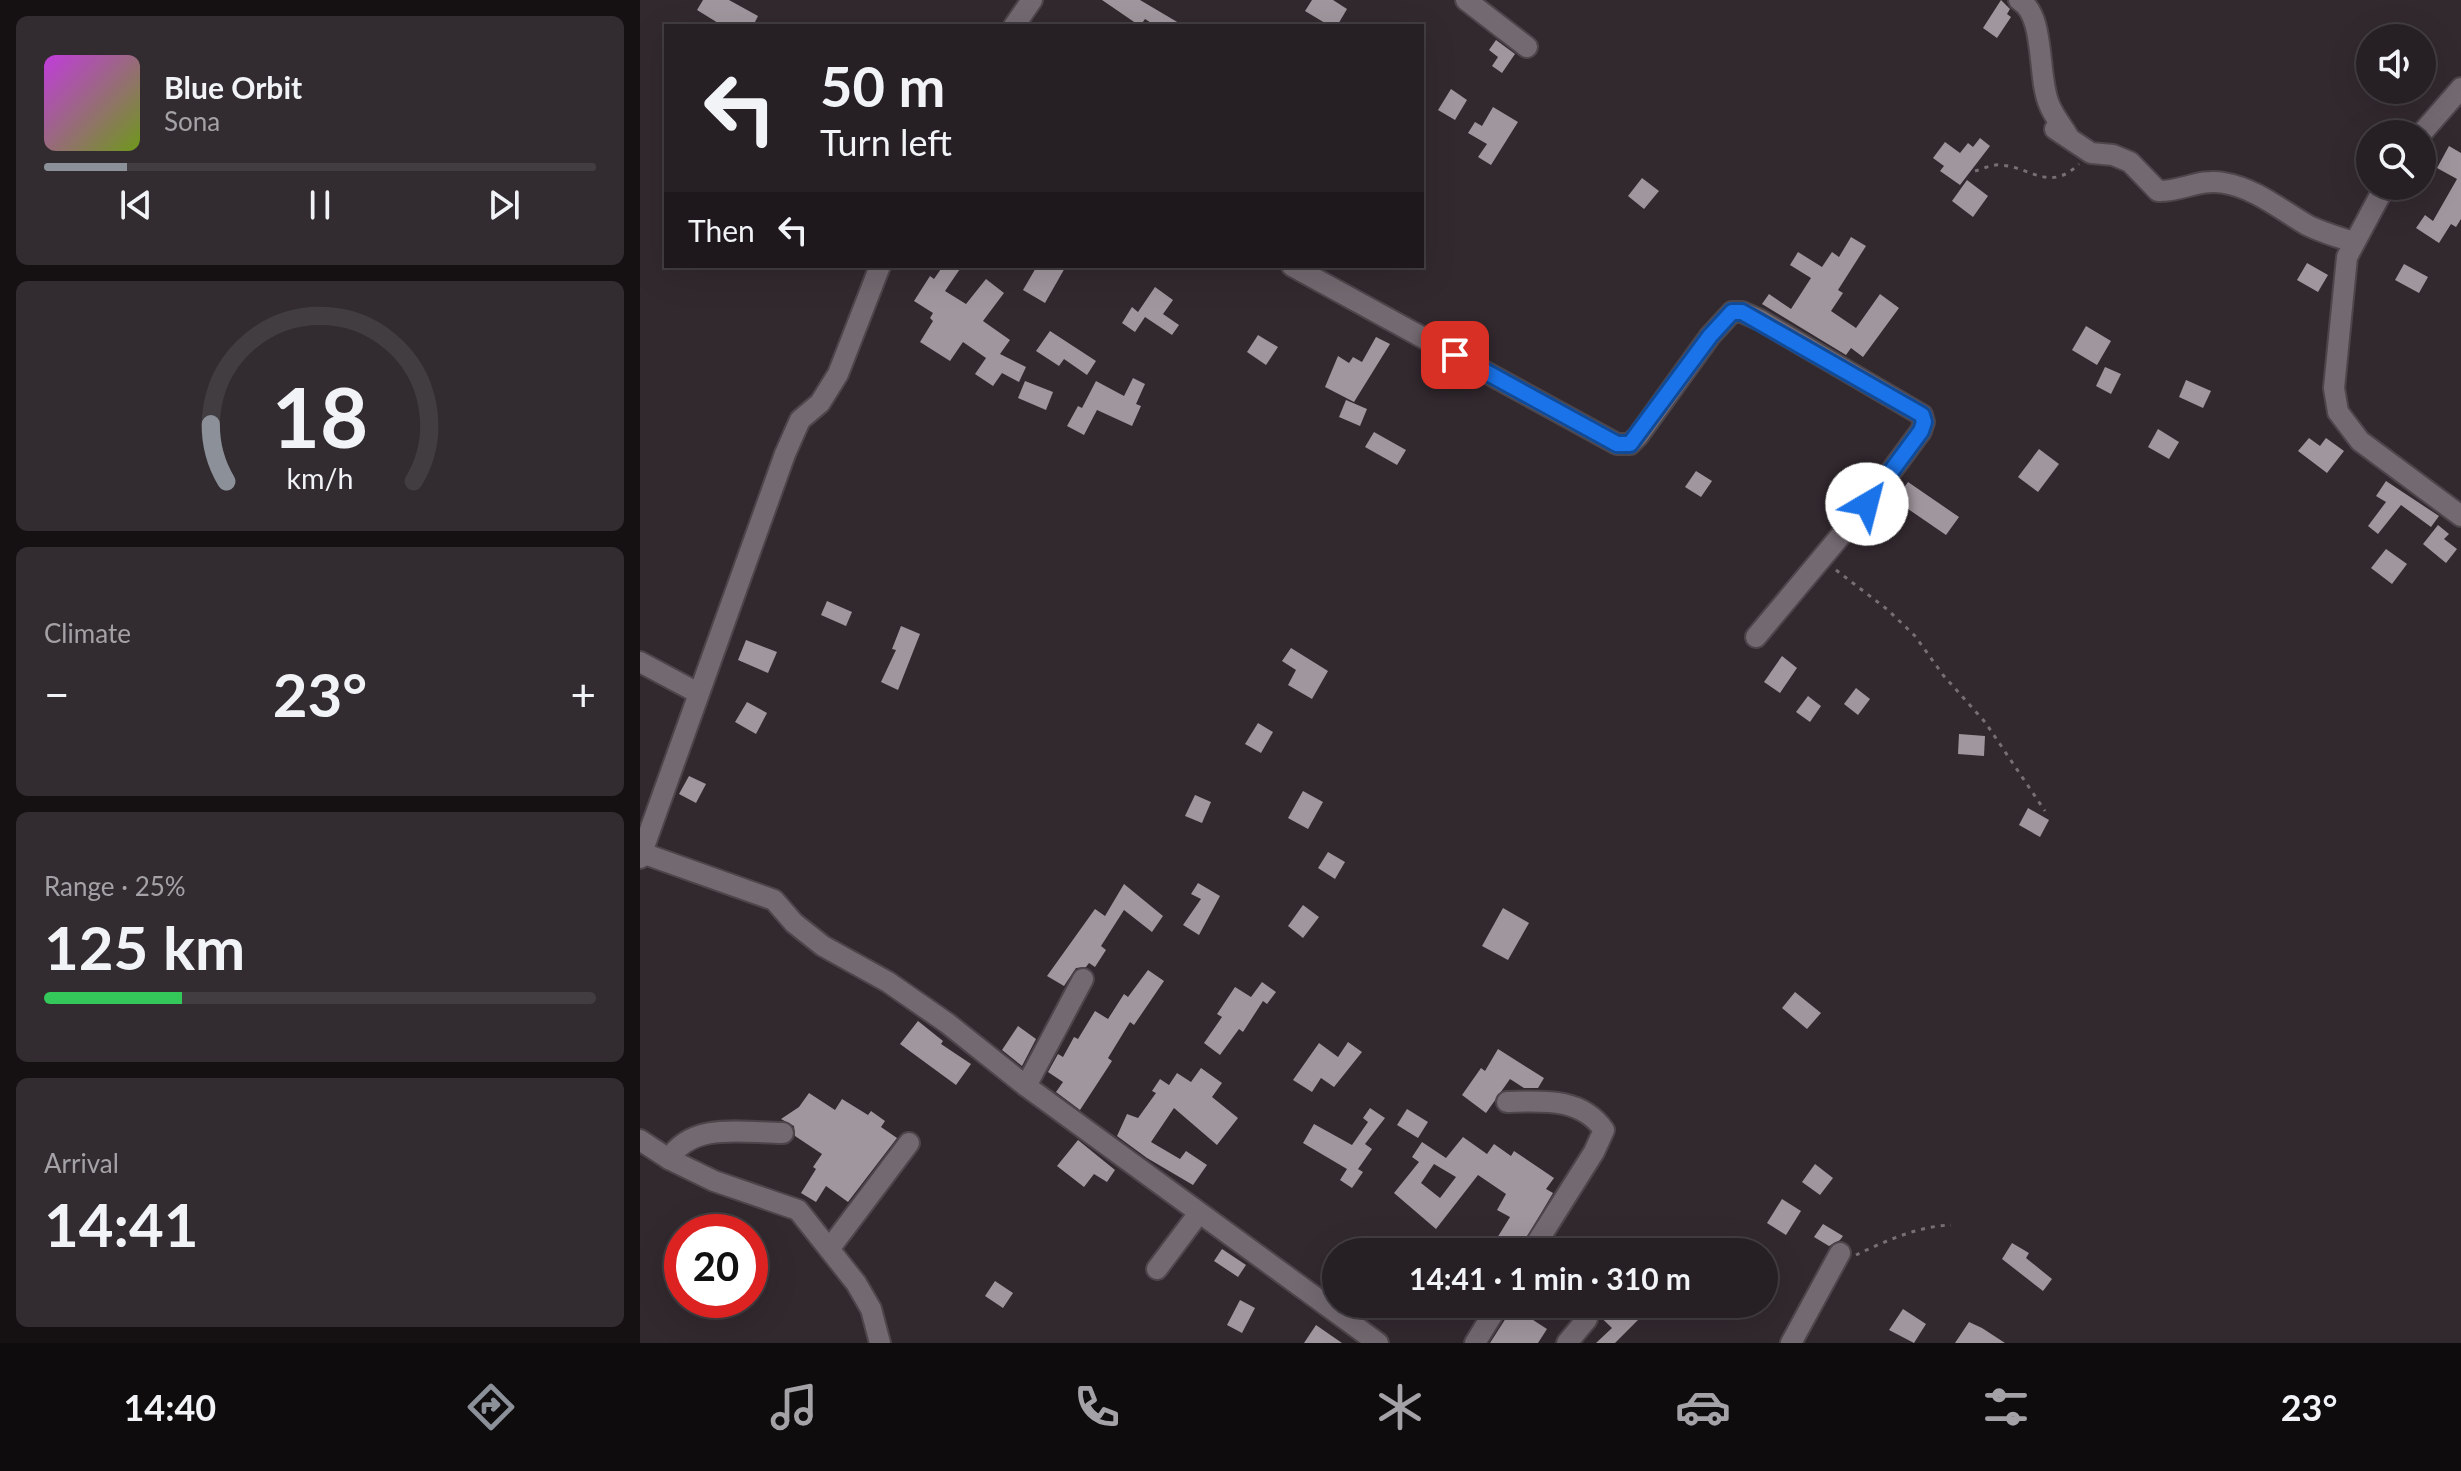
<!DOCTYPE html>
<html lang="en">
<head>
<meta charset="utf-8">
<style>
	:root { --surface:#261f23; --page:#322c30; --text:#f1f3f6; --muted:#a4a2a6; --line:#423d41; --accent:#8c9099 }
	body { margin:0; font-family:Lato,sans-serif; background:var(--page); color:var(--text); height:100vh; display:flex; flex-direction:column; font-size:30px; white-space:nowrap }
	* { box-sizing:border-box; margin:0 }
	p { font-size:26px; color:var(--muted) }
	.icon { flex:none; width:44px; height:44px; fill:none; stroke:currentColor; stroke-width:2; stroke-linecap:round; stroke-linejoin:round }
	.map { position:relative; flex:1; overflow:hidden }
	.sheet { display:flex; flex-direction:column; gap:16px; padding:16px; background:#151113; width:640px }
	.sheet>* { flex:none }
	.guide { position:absolute; left:24px; top:24px; width:760px; height:244px; border-radius:0px; box-shadow:0 8px 32px #0002,0 0 0 2px var(--line); background:#261f23; color:var(--text); overflow:hidden }
	.controls { position:absolute; left:1716px; top:24px; display:grid; gap:16px }
	.controls a { display:grid; place-items:center; width:80px; height:80px; border-radius:50%; background:var(--surface); box-shadow:0 8px 32px #0002,0 0 0 2px var(--line); font-size:40px }
	.speed { position:absolute; left:24px; top:1214px; display:flex; gap:16px; font-size:40px; font-weight:700; text-align:center }
	.speed>* { display:grid; place-content:center; width:104px; height:104px; border-radius:50%; background:var(--surface); box-shadow:0 8px 32px #0002,0 0 0 2px var(--line); line-height:1 }
	.speed .limit { border:12px solid #d22; background:#fff; color:#111 }
	.pin { position:absolute; display:grid; place-items:center; width:68px; height:68px; color:#fff; margin:-34px; border-radius:16px; box-shadow:0 4px 12px #0006 }
	.me { position:absolute; width:88px; margin:-44px; rotate:37deg; stroke-linejoin:round; filter:drop-shadow(0 0 6px #0008) }
	.turn { display:flex; align-items:center; gap:28px; height:168px; padding:0 24px; font-size:36px }
	.turn .icon { width:104px; height:104px; stroke-width:2.5 }
	.turn b { display:block; font-size:56px; line-height:68px }
	.then { display:flex; align-items:center; height:76px; padding:0 24px; background:#0003; gap:16px; font-size:30px }
	.big { font-size:60px; font-weight:700; line-height:1.1 }
	.sheet .card { flex:1; display:flex; flex-direction:column; justify-content:center; gap:12px; min-width:0; padding:0 28px; border-radius:12px; background:var(--page) }
	.sheet .dial { align-items:center; gap:0 }
	.dial svg { height:208px; overflow:visible; fill:none; stroke:var(--line); stroke-width:7; stroke-linecap:round; text-anchor:middle }
	.dial text { fill:var(--text); stroke:none }
	.song { display:flex; align-items:center; gap:24px }
	.cover { width:96px; height:96px; border-radius:12px; background:linear-gradient(135deg,hsl(290 70% 55%),hsl(80 70% 35%)) }
	.played { height:8px; border-radius:4px; background:linear-gradient(90deg,var(--accent) 15%,var(--line) 15%) }
	.keys { display:flex; justify-content:space-around; direction:ltr }
	.heat { display:flex; justify-content:space-between; align-items:center; font-size:44px; direction:ltr }
	.charge { height:12px; border-radius:6px; background:linear-gradient(90deg,#34c759 25%,var(--line) 0) }
	.trip { position:absolute; left:682px; top:1238px; width:456px; height:80px; border-radius:40px; background:var(--surface); box-shadow:0 8px 32px #0002,0 0 0 2px var(--line); font-weight:700; line-height:80px; text-align:center }
	.tab-bar { display:flex; height:128px; justify-content:space-around; align-items:center; background:#0f0c0e; color:var(--muted) }
	.tab-bar .icon { width:56px; height:56px }
	.tab-bar .on { color:var(--accent) }
	.tab-bar b { font-size:36px; color:var(--text) }
	main { display:flex; flex:1; min-height:0 }
	.map>svg:first-child { display:block }
	.building { fill:#a0969d; fill-rule:evenodd }
	.lines { fill:none; stroke-linecap:round; stroke-linejoin:round }
	.minor-casing { stroke:#4c454a; stroke-width:24 }
	.path { stroke:#776f74; stroke-width:3; stroke-dasharray:4 6; stroke-linecap:butt }
	.minor { stroke:#736970; stroke-width:20 }
	.route-casing { stroke:#114b97; stroke-width:20 }
	.route { stroke:#1a73e8; stroke-width:14 }
</style>
</head>
<body>
<main>
<section class="sheet">
<div class="card">
<div class="song"><i class="cover"></i><div><b>Blue Orbit</b><p>Sona</p></div></div>
<div class="played"></div>
<div class="keys"><svg class="icon" aria-label="previous" viewBox="0 0 24 24"><path d="M18 5L8 12l10 7zM5 5v14"/></svg><svg class="icon" aria-label="pause" viewBox="0 0 24 24"><path d="M8 5v14M16 5v14"/></svg><svg class="icon" aria-label="next" viewBox="0 0 24 24"><path d="M6 5l10 7-10 7zM19 5v14"/></svg></div>
</div>
<div class="card dial"><svg viewBox="0 0 100 80">
<path d="M14 69A42 42 0 1 1 86 69"/>
<path d="M14 69A42 42 0 0 1 8 47" stroke="#8c9099"/>
<text x="50" y="56" font-size="32" font-weight="700">18</text>
<text x="50" y="72" font-size="11">km/h</text>
</svg></div>
<div class="card"><p>Climate</p>
<div class="heat"><a>−</a><b class="big">23°</b><a>+</a></div>
</div>
<div class="card"><p>Range · 25%</p><b class="big">125 km</b><div class="charge"></div></div>
<div class="card"><p>Arrival</p><b class="big">14:41</b></div>
</section>
<div class="map">
<svg width="1821" height="1343" viewBox="0 0 1821 1343">
	<rect width="100%" height="100%" fill="#32292f"/>
	<g class="building">
		<path d="M63 0H89L118 16 113 26H83L57 10Z"/>
		<path d="M462 0H500L544 26H516L505 19 500 26Z"/>
		<path d="M672 0H693L707 9 697 26H690L665 11Z"/>
		<path d="M1361 0 1370 9 1367 14 1371 17 1357 38 1343 28Z"/>
		<path d="M856 40 875 54 862 73 852 66 858 57 849 50Z"/>
		<path d="M811 89 827 100 815 120 798 110Z"/>
		<path d="M853 107 878 122 851 165 838 157 847 144 828 133 835 122 842 126Z"/>
		<path d="M1340 138 1350 146 1320 185 1300 171 1304 166 1293 158 1305 142 1320 153 1328 143 1333 147Z"/>
		<path d="M1809 146 1821 153V219L1816 227 1811 224 1799 243 1776 228 1785 215 1793 221 1817 179 1797 168Z"/>
		<path d="M1002 178 1019 191 1004 209 988 196Z"/>
		<path d="M1327 180 1348 196 1333 217 1312 201Z"/>
		<path d="M1211 237 1226 246 1198 290 1203 293 1191 311 1216 328 1240 294 1259 308 1223 357 1211 348 1206 355 1122 304 1129 294 1151 309 1171 278 1150 265 1158 252 1182 267 1192 252 1199 257Z"/>
		<path d="M1667 263 1688 275 1678 292 1657 280Z"/>
		<path d="M1764 264 1788 277 1779 293 1755 280Z"/>
		<path d="M303 266H322L305 291 326 304 346 279 364 293 343 321 370 340 360 354 386 367 379 382 362 373 353 386 335 374 346 358 323 342 310 361 280 342 293 321 290 318 293 313 274 301 290 276 294 279Z"/>
		<path d="M397 266H426L405 303 383 290Z"/>
		<path d="M515 287 533 300 523 314 539 325 532 335 505 317 495 332 482 323 492 307 498 312Z"/>
		<path d="M1446 326 1471 341 1457 365 1432 350Z"/>
		<path d="M410 331 456 361 447 375 424 359 419 366 396 351Z"/>
		<path d="M618 335 638 347 626 365 607 352Z"/>
		<path d="M736 337 750 344 714 402 685 387 698 356 709 363 713 357 722 362Z"/>
		<path d="M1465 367 1481 374 1471 394 1456 386Z"/>
		<path d="M493 378 505 384 496 404 501 406 492 426 457 410 444 435 427 426 438 406 442 408 456 381 484 396Z"/>
		<path d="M1546 380 1571 391 1563 408 1539 397Z"/>
		<path d="M385 381 413 392 406 410 378 398Z"/>
		<path d="M706 400 727 409 720 426 699 417Z"/>
		<path d="M1518 429 1539 442 1529 459 1508 447Z"/>
		<path d="M734 432 766 450 757 465 725 447Z"/>
		<path d="M1669 438 1680 446 1686 438 1704 451 1687 473 1658 451Z"/>
		<path d="M1399 449 1419 464 1398 492 1378 477Z"/>
		<path d="M1056 471 1072 481 1061 497 1045 487Z"/>
		<path d="M1746 481 1799 516 1791 527 1761 505 1738 534 1728 526 1746 502 1736 496Z"/>
		<path d="M1268 482 1319 517 1306 535 1255 500Z"/>
		<path d="M1798 525 1809 534 1804 539 1817 549 1806 563 1783 544Z"/>
		<path d="M1746 549 1767 564 1752 584 1731 568Z"/>
		<path d="M187 601 212 612 206 626 181 615Z"/>
		<path d="M261 626 280 634 258 690 241 682 256 650 252 649Z"/>
		<path d="M106 640 137 652 128 673 98 660Z"/>
		<path d="M651 648 688 671 672 699 648 685 656 670 642 661Z"/>
		<path d="M1142 656 1157 668 1140 693 1124 682Z"/>
		<path d="M1216 688 1230 699 1218 715 1204 704Z"/>
		<path d="M1168 696 1181 706 1170 722 1156 712Z"/>
		<path d="M107 702 127 713 116 734 95 722Z"/>
		<path d="M618 723 633 732 621 753 605 744Z"/>
		<path d="M1319 734 1345 736 1344 756 1318 754Z"/>
		<path d="M49 776 66 784 56 803 39 794Z"/>
		<path d="M663 791 683 802 668 829 648 818Z"/>
		<path d="M555 795 571 802 562 823 545 816Z"/>
		<path d="M1388 808 1409 820 1400 837 1379 825Z"/>
		<path d="M688 852 705 862 695 879 678 868Z"/>
		<path d="M558 883 580 896 559 935 543 925 561 899 551 894Z"/>
		<path d="M484 884 523 916 512 932 484 910 461 946 466 950 455 967 449 963 446 967 436 968 424 986 407 976 455 909 465 916Z"/>
		<path d="M663 905 679 917 663 938 648 926Z"/>
		<path d="M863 908 889 923 868 960 842 946Z"/>
		<path d="M508 970 524 981 494 1025 490 1022 468 1058 472 1061 440 1110 416 1092 423 1082 408 1072 418 1054 423 1057 434 1037 438 1039 455 1011 468 1019 484 994 488 997Z"/>
		<path d="M622 982 636 992 627 1004 623 1001 603 1032 599 1029 580 1055 564 1043 582 1017 577 1014 595 987 611 997Z"/>
		<path d="M1155 992 1181 1013 1167 1029 1142 1008Z"/>
		<path d="M278 1021 303 1041 301 1044 331 1064 316 1085 260 1044Z"/>
		<path d="M378 1026 396 1039 382 1066 362 1050Z"/>
		<path d="M708 1042 722 1052 694 1087 681 1078 672 1092 653 1080 679 1043 698 1057Z"/>
		<path d="M858 1049 904 1078 898 1088H884L870 1079 846 1113 822 1095 841 1068 845 1071Z"/>
		<path d="M561 1068 582 1083 572 1097 598 1118 577 1145 534 1108 511 1142 540 1159 546 1151 567 1165 553 1185 507 1158 477 1136 487 1114 498 1118 516 1093 512 1091 520 1079 529 1085 537 1073 551 1082Z"/>
		<path d="M169 1093 195 1110 202 1099 228 1115 231 1111 245 1121 241 1127 257 1138 208 1202 186 1186 176 1202 161 1193 176 1169 173 1167 182 1154 155 1136 154 1126 141 1119 159 1107Z"/>
		<path d="M730 1108 745 1118 725 1144 732 1149 718 1169 723 1172 712 1188 700 1180 707 1169 663 1143 674 1124 712 1145 728 1122 723 1118Z"/>
		<path d="M767 1109 788 1122 778 1138 757 1125Z"/>
		<path d="M823 1137 847 1154 854 1144 871 1156 874 1151 914 1178 906 1189 913 1193 878 1252H834L843 1237 854 1243 870 1217 857 1210 866 1194 838 1175 796 1229 754 1193 779 1162 772 1157 782 1142 806 1158ZM794 1164 816 1177 800 1198 781 1183Z"/>
		<path d="M438 1140 475 1170 467 1182 454 1174 444 1187 417 1166Z"/>
		<path d="M1175 1164 1193 1178 1180 1195 1162 1182Z"/>
		<path d="M1142 1199 1161 1211 1146 1235 1127 1223Z"/>
		<path d="M1183 1224 1203 1236 1200 1240 1189 1246 1174 1237Z"/>
		<path d="M1372 1243 1389 1253 1386 1258 1412 1279 1403 1291 1362 1259Z"/>
		<path d="M582 1249 606 1265 598 1277 574 1261Z"/>
		<path d="M355 1281 373 1293 363 1308 345 1296Z"/>
		<path d="M600 1300 615 1308 602 1333 587 1325Z"/>
		<path d="M882 1304H898L890 1318 907 1329 898 1343H850L873 1307 878 1311Z"/>
		<path d="M947 1304H1000L1007 1311 975 1343H956L972 1328Z"/>
		<path d="M1263 1309 1286 1324 1274 1343 1249 1330Z"/>
		<path d="M1329 1322 1342 1328 1365 1343H1315Z"/>
		<path d="M676 1325 702 1343H664Z"/>
	</g>
	<g class="lines">
		<defs>
			<g id="minor">
				<path d="M826 0 887 47"/>
				<path d="M1379 0C1406 15 1397 76 1409 104 1413 115 1422 126 1428 136"/>
				<path d="M374 26 392 0"/>
				<path d="M1415 129 1451 153 1473 155 1490 162 1518 191C1541 192 1560 178 1584 183 1615 188 1641 210 1667 225 1681 232 1698 237 1713 242"/>
				<path d="M1781 134 1821 88"/>
				<path d="M1745 186 1707 257 1694 388 1698 412 1720 441 1821 516"/>
				<path d="M652 266 977 444H990L998 436 1070 336 1092 312H1102L1120 320 1282 415 1284 422 1281 431 1227 504 1116 637"/>
				<path d="M0 662 58 693"/>
				<path d="M2 853 134 900 154 923 183 946 248 982 307 1023 386 1086 738 1343"/>
				<path d="M0 858 145 454 160 420 180 403 198 374 240 266"/>
				<path d="M386 1086 443 979"/>
				<path d="M867 1102C902 1101 941 1097 964 1130L954 1152 891 1252"/>
				<path d="M0 1140 29 1159 74 1181 158 1210 216 1283 231 1309 240 1343"/>
				<path d="M29 1159C53 1121 104 1133 143 1133"/>
				<path d="M190 1248 269 1143"/>
				<path d="M517 1269 559 1213"/>
				<path d="M835 1343 859 1304"/>
				<path d="M927 1343 947 1319"/>
				<path d="M1151 1343 1200 1253"/>
			</g>
		</defs>
		<use href="#minor" class="minor-casing"/>
		<g class="path">
			<path d="M1335 171C1343 169 1352 164 1360 165 1392 167 1409 193 1439 164"/>
			<path d="M1196 570 1248 610 1275 636 1303 675 1345 722 1405 811"/>
			<path d="M1216 1255C1245 1241 1279 1226 1311 1225"/>
		</g>
		<use href="#minor" class="minor"/>
	</g>
	<g class="lines">
		<defs>
			<path id="route" d="M815 355 977 444H990L1070 336 1092 312H1102L1282 415 1284 422 1281 431 1227 504"/>
		</defs>
		<use href="#route" class="route-casing"/>
		<use href="#route" class="route"/>
	</g>
</svg>
<div class="controls">
<a><svg class="icon" aria-label="sound" viewBox="0 0 24 24"><path d="M4 9h4l5-4v14l-5-4H4zM17 9q2 3 0 6"/></svg></a>
<a><svg class="icon" aria-label="search" viewBox="0 0 24 24"><circle cx="10" cy="10" r="6"/><path d="M15 15l6 6"/></svg></a>
</div>
<div class="speed"><div class="limit">20</div></div>
<div class="pin" style="left:815px;top:355px;background:#d93025"><svg class="icon" aria-label="arrive" viewBox="0 0 24 24"><path d="M6 21V4h12l-3 4 3 4H6"/></svg></div>
<svg class="me" style="left:1227px;top:504px" viewBox="-20 -20 40 40"><circle r="19" fill="#fff"/><path d="M0-13L10 11 0 6-10 11z" fill="#1a73e8"/></svg>
<div class="trip">14:41 · 1 min · 310 m</div>
<div class="guide">
<div class="turn"><svg class="icon" aria-label="left" viewBox="0 0 24 24"><path d="M17 20v-9H6M10 6l-5 5 5 5"/></svg><div><b>50 m</b>Turn left</div></div>
<div class="then">Then<svg class="icon" aria-label="left" viewBox="0 0 24 24"><path d="M17 20v-9H6M10 6l-5 5 5 5"/></svg></div>
</div>
</div>
</main>
<nav class="tab-bar">
<b>14:40</b>
<svg class="icon on" aria-label="directions" viewBox="0 0 24 24"><path d="M12 3l9 9-9 9-9-9zM9 14v-3h6M13 9l2 2-2 2"/></svg>
<svg class="icon" aria-label="music" viewBox="0 0 24 24"><path d="M9 18V5l10-2v13"/><circle cx="6" cy="18" r="3"/><circle cx="16" cy="16" r="3"/></svg>
<svg class="icon" aria-label="phone" viewBox="0 0 24 24"><path d="M5 4h4l2 5-3 2q2 4 5 5l2-3 5 2v4C11 20 4 13 5 4z"/></svg>
<svg class="icon" aria-label="climate" viewBox="0 0 24 24"><path d="M12 3v18M4 7l16 10M4 17L20 7"/></svg>
<svg class="icon" aria-label="car" viewBox="0 0 24 24"><path d="M5 17H2v-5l4-1 3-4h7l3 4 3 1v5h-3M9 17h6M6 11h13"/><circle cx="7" cy="17" r="2"/><circle cx="17" cy="17" r="2"/></svg>
<svg class="icon" aria-label="filters" viewBox="0 0 24 24"><path d="M4 7h16M4 17h16"/><circle cx="9" cy="7" r="2"/><circle cx="15" cy="17" r="2"/></svg>
<b>23°</b>
</nav>
</body>
</html>
